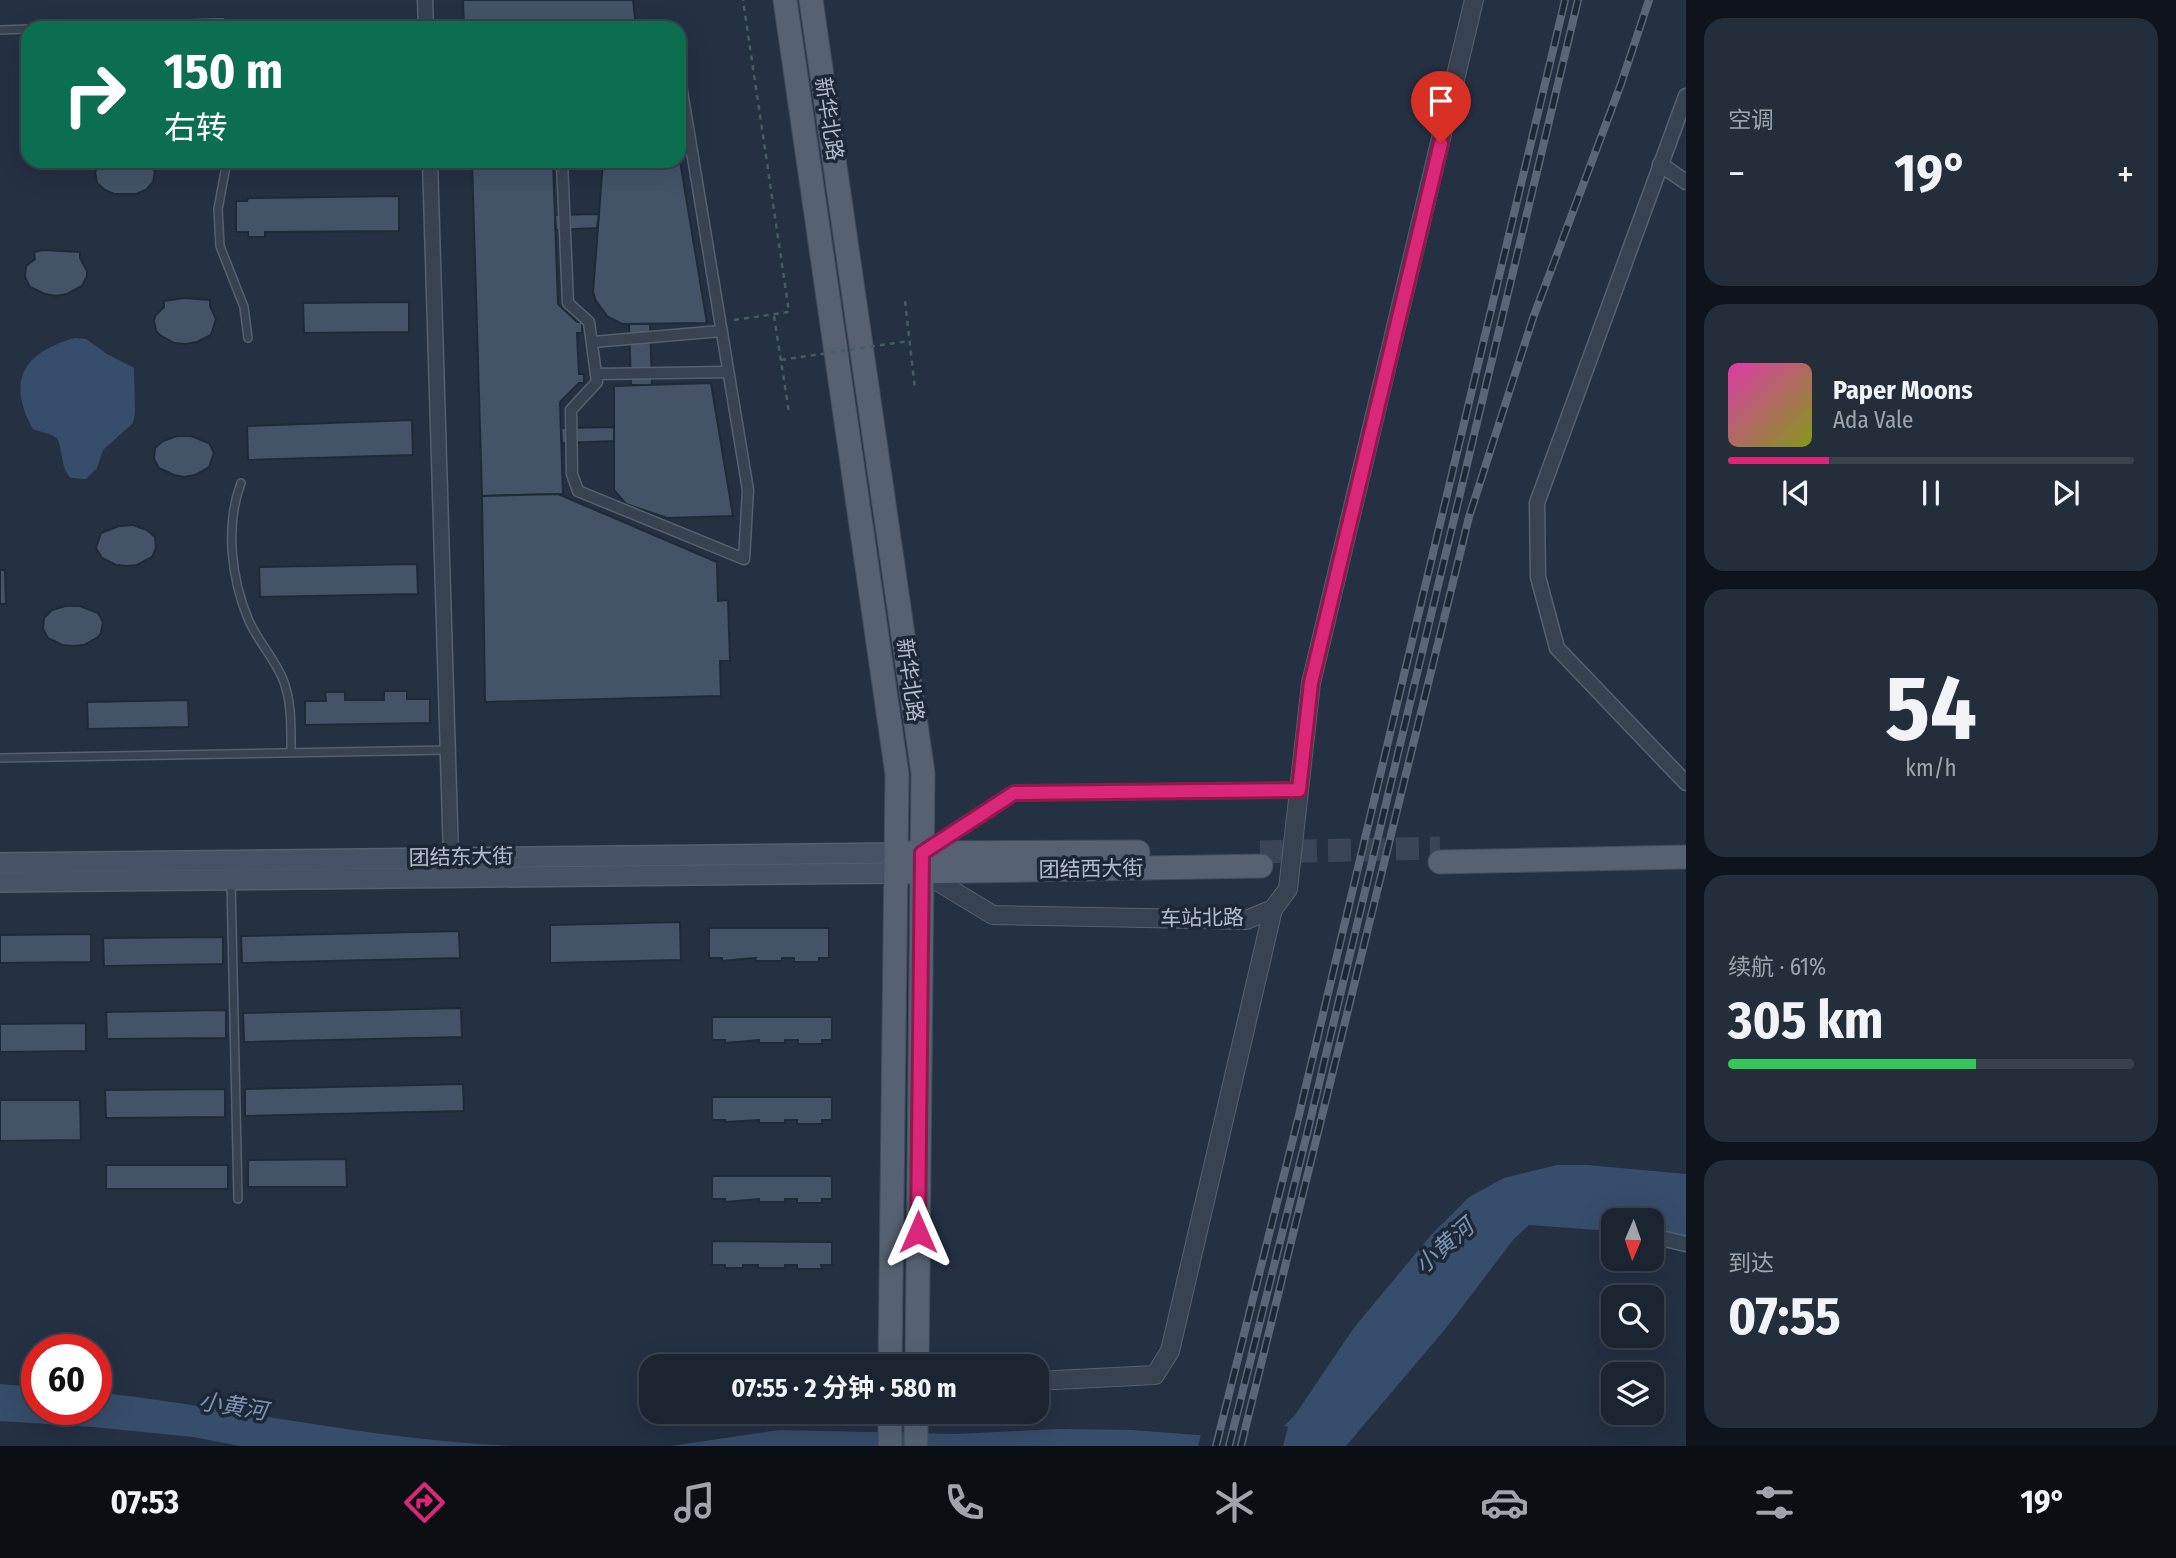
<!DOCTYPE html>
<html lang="zh">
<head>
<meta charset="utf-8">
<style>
	:root { --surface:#1b2532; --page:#242d3a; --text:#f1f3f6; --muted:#a0a5ac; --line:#39424d; --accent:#db2777 }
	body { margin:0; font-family:"Fira Sans Condensed","Noto Sans SC",sans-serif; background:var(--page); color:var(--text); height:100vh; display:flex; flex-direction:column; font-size:26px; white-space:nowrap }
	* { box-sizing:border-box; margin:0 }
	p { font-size:23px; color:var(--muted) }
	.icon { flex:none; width:38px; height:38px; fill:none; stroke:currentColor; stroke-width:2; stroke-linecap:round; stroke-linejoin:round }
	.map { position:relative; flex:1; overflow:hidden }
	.sheet { display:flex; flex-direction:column; gap:18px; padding:18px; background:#0f141c; width:490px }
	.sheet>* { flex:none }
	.hud { position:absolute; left:21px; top:21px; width:665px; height:147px; border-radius:21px; box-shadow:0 7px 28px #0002,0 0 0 2px var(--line); background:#0b6e4f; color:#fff; overflow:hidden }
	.needle { width:46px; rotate:182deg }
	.tools { position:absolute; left:1601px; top:1208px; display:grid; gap:14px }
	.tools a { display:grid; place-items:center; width:63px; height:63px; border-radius:14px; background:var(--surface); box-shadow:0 7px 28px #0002,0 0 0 2px var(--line); font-size:35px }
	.speed { position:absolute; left:21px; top:1334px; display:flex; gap:14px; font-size:35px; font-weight:700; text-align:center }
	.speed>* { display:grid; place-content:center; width:91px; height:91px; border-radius:50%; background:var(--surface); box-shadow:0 7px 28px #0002,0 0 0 2px var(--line); line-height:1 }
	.speed .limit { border:10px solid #d22; background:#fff; color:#111 }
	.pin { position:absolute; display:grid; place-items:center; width:60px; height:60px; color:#fff; margin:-72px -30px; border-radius:50% 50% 50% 0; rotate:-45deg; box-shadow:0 0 7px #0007 }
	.pin .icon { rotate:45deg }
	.me { position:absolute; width:77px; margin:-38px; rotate:0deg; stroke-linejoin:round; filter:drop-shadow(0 0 5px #0008) }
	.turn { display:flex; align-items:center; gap:24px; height:147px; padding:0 28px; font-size:32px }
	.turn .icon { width:91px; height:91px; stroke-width:2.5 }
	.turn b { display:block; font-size:49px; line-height:60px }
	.big { font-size:52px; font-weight:700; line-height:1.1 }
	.sheet .widget { flex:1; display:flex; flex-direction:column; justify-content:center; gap:10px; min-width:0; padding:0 24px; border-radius:21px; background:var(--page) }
	.sheet .dial { align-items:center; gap:0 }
	.dial b { font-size:91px; line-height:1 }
	.song { display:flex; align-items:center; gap:21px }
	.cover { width:84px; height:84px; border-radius:10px; background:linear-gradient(135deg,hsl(320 70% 55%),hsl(70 70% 35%)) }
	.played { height:7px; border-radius:4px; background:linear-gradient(90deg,var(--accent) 25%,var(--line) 25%) }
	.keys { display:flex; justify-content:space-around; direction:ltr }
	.heat { display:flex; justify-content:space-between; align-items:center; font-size:38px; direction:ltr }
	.charge { height:10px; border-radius:5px; background:linear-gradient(90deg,#34c759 61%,var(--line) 0) }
	.trip { position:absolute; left:639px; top:1354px; width:410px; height:70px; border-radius:21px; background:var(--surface); box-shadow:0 7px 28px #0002,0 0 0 2px var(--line); font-weight:700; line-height:70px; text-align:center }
	.dock { display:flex; height:112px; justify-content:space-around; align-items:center; background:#0b0f14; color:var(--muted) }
	.dock .icon { width:49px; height:49px }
	.dock .active { color:var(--accent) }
	.dock b { font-size:32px; color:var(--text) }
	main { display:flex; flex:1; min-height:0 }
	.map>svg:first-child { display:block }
	.water { fill:#364d6b }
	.pier { fill:#243143 }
	.building { fill:#445367; stroke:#1f2a39; stroke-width:2 }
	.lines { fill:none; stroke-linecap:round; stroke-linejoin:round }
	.primary-tunnel { stroke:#3a4658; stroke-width:23; stroke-dasharray:23 11; stroke-linecap:butt }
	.service-casing { stroke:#56616f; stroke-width:10 }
	.pedestrian-casing { stroke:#56616f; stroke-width:13 }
	.minor-casing { stroke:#56616f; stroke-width:17 }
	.tertiary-casing { stroke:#56616f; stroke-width:20 }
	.secondary-casing { stroke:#56616f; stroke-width:22 }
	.primary-casing { stroke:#424c5b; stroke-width:25 }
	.path { stroke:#445d60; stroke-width:2.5; stroke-dasharray:5 5; stroke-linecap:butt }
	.service { stroke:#384352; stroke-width:7 }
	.pedestrian { stroke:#384352; stroke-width:10 }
	.minor { stroke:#384352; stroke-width:14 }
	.tertiary { stroke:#384352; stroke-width:18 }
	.secondary { stroke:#465265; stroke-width:19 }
	.primary { stroke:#566272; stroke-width:23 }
	.rail-casing { stroke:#5a6779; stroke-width:8 }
	.rail { stroke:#1d2837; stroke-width:5; stroke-dasharray:16; stroke-linecap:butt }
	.path-bridge { stroke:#445d60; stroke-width:2.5; stroke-dasharray:5 5; stroke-linecap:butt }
	.route-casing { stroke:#8e194d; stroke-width:18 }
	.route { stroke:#db2777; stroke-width:12 }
	.labels { text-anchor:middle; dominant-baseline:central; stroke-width:7; stroke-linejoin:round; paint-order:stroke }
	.street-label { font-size:21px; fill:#b5becc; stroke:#1d2837 }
	.water-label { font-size:23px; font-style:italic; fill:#7b95b6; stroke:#1d2837 }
</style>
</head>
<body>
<main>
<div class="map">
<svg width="1686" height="1446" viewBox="0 0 1686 1446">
	<rect width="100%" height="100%" fill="#243143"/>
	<g class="water">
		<path d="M75 338 86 339 107 354 134 368 135 413 133 423 103 450 97 468 86 479 71 478C59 467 63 441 55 437 49 433 40 432 33 429 6 380 24 352 75 338Z"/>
		<path d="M1557 1165H1587L1686 1174V1236L1652 1234V1220H1614L1613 1231 1529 1225 1513 1240 1447 1327 1346 1446H671L779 1430 956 1434 1058 1429 1132 1430 1264 1440 1281 1429 1295 1415 1353 1329 1431 1235 1469 1197 1504 1178Z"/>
		<path d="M0 1384 37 1387V1409H96V1392C236 1408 373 1440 513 1446H240L193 1437 93 1427 0 1421Z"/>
	</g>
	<path class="pier" d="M1279 1425 1288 1427 1283 1446H1198L1202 1430 1263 1436Z"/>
	<g class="building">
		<path d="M463 0H633L636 28H464Z"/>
		<path d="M679 155 707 323 622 324 608 317 596 301 593 292 603 161H679Z"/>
		<path d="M102 161H148L155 172 153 182 146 190 136 194H114L105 190 97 183 95 172Z"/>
		<path d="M472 161H553L558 304 577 322H582V333H577L579 374H584V383H579L560 402 563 494 482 496Z"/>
		<path d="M399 196V231L265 232V237H248V232H236V201H247L248 198Z"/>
		<path d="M599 214 597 228 556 230 555 215Z"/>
		<path d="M43 250 80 252V258L87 271V276L82 286 67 294 56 296 45 294 30 287 25 277 26 266 35 259 34 252Z"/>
		<path d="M184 298 210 300V306L216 319 211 335 197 342 186 344 174 343 160 335 156 331 154 320 156 315 164 307V301Z"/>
		<path d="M409 302V332L304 333 303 303Z"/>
		<path d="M629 324H650L652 385H631Z"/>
		<path d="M711 383 733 516 667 518 626 504 614 490V386Z"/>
		<path d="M412 420 413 455 248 460 247 426Z"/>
		<path d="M614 427V441L562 443 561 428Z"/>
		<path d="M177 436H191L209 443 214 453 209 467 195 475 184 477 174 475 159 468 154 459 155 448 163 441Z"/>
		<path d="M558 494 717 562 718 601 728 600 730 661H720L721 696 485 702 482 496Z"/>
		<path d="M133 525 147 530 155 537 156 548 152 557 137 565 127 566 116 565 102 558 96 548 101 533 119 526Z"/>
		<path d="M417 564 418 594 260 597 259 567Z"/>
		<path d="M0 570H5L6 604H0Z"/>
		<path d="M65 606H80L98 613 103 622 101 633 98 637 84 645 73 646 62 645 48 638 43 629 44 618 52 610Z"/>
		<path d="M384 691H407V699H430V723L305 725V701H326L325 692H345V700H384Z"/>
		<path d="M188 700 189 727 88 729 87 702Z"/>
		<path d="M680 922 681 960 550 963V925Z"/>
		<path d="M709 928H829V958H819V962H794V958H782V961H755L756 958 722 961V958H709Z"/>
		<path d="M459 931 460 958 242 963 241 936Z"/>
		<path d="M91 934V962L0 963V935Z"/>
		<path d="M223 937V964L104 966 103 938Z"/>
		<path d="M461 1008 462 1037 244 1042 243 1013Z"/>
		<path d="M226 1010V1038L107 1039 106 1012Z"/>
		<path d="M712 1017H832V1040H822V1044H798V1040H785V1043H759V1040L725 1043V1040H712Z"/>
		<path d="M86 1023V1051L0 1052V1024Z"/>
		<path d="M463 1084 464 1111 245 1116V1089Z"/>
		<path d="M225 1089V1117L106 1118 105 1090Z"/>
		<path d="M712 1097H832V1120H822V1124H797V1120H785V1123H759V1120L725 1122V1120H712Z"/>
		<path d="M0 1100H80L81 1140 0 1141Z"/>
		<path d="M346 1159 347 1187H248V1160Z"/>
		<rect x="106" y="1165" width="122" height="24"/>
		<path d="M712 1176H832V1199H822V1203H797V1199H785V1202H759V1199L725 1202V1199H712Z"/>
		<path d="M712 1241 832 1242V1265H821L822 1269H797V1265H785V1268H758V1265H743V1268H725V1265H712Z"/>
	</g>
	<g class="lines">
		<path class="primary-tunnel" d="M1260 852 1440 848"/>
		<defs>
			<g id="service">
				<path d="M58 28 222 23 229 28"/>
				<path d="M0 30 28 29"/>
				<path d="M227 161 218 209 220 246 244 307 248 338"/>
				<path d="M241 483C225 525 231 579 249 621 258 641 273 657 282 677 292 700 291 727 291 752"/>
				<path d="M0 758 447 750"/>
				<path d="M231 881 238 1199"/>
			</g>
			<g id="pedestrian">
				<path d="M562 161 568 303 589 322 597 382 571 410 572 474 578 491 744 559 748 490 679 73"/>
				<path d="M593 342 721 331"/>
				<path d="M596 374 728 372"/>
			</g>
			<g id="minor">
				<path d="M425 0 426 28"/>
				<path d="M1686 96 1537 503 1538 577 1557 648 1686 783"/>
				<path d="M430 161 451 857"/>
				<path d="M1660 164 1686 182"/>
				<path d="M923 852 1014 793 1299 790"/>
				<path d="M1661 1238 1686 1244"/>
			</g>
			<g id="tertiary">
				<path d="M922 872 993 915 1246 920 1273 909 1288 889 1311 683 1474 0"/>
				<path d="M1036 1381 1155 1375 1170 1351 1273 909"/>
			</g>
			<g id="secondary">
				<path d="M0 863 896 853"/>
				<path d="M0 882 895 873"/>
			</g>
			<g id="primary">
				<path d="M785 0 897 774 890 1367"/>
				<path d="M811 0 923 773 917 1367"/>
				<path d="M907 853 1138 852"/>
				<path d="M1440 862 1686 857"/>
				<path d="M908 872 1261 866"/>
				<path d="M890 1446V1412"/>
				<path d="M916 1446V1412"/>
			</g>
		</defs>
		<use href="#service" class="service-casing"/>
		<use href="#pedestrian" class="pedestrian-casing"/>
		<use href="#minor" class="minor-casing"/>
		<use href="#tertiary" class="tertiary-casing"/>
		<use href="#secondary" class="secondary-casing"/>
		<use href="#primary" class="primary-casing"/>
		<g class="path">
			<path d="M905 301 915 389"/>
			<path d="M774 316 789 413"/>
			<path d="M734 320 789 312 743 0"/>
		</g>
		<use href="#service" class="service"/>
		<use href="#pedestrian" class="pedestrian"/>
		<use href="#minor" class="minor"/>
		<use href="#tertiary" class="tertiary"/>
		<use href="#secondary" class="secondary"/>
		<use href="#primary" class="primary"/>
		<defs>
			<g id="rail">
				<path d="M1216 1446 1299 1115 1565 0"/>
				<path d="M1229 1446 1307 1134 1578 0"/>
				<path d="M1241 1446 1469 517 1533 318 1621 84 1649 0"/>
			</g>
		</defs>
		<use href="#rail" class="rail-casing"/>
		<use href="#rail" class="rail"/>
		<path class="path-bridge" d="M781 360 909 341"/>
	</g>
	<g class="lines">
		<defs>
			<path id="route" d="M918 1232 922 853 1014 793 1299 790 1311 683 1441 143"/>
		</defs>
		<use href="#route" class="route-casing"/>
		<use href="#route" class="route"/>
	</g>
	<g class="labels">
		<g class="street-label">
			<text transform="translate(829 119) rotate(81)">新华北路</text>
			<text transform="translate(910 680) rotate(82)">新华北路</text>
			<text transform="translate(461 857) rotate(-1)">团结东大街</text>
			<text transform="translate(1091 869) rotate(-1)">团结西大街</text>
			<text transform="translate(1202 918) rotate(-1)">车站北路</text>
		</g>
		<g class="water-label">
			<text transform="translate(1444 1246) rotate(-41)">小黄河</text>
			<text transform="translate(233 1406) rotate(9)">小黄河</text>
		</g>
	</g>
</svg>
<div class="tools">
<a><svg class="needle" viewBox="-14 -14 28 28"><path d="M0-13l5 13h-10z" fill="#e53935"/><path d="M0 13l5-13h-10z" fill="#a0a5ac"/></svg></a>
<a><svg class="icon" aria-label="search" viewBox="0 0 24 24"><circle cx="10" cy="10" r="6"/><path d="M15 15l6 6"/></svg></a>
<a><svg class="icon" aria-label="layers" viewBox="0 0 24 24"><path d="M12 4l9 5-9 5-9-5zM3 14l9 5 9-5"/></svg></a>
</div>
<div class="speed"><div class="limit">60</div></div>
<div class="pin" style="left:1441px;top:143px;background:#d93025"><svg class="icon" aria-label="arrive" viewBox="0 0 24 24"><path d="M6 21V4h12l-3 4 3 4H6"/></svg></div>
<svg class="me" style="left:918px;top:1232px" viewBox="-20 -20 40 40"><path d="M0-17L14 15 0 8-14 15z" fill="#db2777" stroke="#fff" stroke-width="4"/></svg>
<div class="trip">07:55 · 2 分钟 · 580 m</div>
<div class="hud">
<div class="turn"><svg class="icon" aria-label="right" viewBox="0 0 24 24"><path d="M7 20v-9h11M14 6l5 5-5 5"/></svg><div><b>150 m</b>右转</div></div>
</div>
</div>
<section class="sheet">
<div class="widget"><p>空调</p>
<div class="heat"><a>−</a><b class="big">19°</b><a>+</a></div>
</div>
<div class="widget">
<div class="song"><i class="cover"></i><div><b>Paper Moons</b><p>Ada Vale</p></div></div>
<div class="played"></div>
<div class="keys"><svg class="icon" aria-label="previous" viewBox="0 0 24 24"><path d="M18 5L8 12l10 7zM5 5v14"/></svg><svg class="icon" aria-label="pause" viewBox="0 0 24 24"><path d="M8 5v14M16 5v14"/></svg><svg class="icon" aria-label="next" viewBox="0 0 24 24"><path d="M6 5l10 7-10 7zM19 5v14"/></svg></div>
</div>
<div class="widget dial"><b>54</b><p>km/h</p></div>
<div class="widget"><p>续航 · 61%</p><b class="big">305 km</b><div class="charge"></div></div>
<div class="widget"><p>到达</p><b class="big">07:55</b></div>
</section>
</main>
<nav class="dock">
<b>07:53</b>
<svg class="icon active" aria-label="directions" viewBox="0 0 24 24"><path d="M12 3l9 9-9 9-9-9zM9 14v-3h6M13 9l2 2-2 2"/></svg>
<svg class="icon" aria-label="music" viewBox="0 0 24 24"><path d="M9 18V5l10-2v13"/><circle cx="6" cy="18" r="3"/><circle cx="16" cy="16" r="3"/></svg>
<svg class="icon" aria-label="phone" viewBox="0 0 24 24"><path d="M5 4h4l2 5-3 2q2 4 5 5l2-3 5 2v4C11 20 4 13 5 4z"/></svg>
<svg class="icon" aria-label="climate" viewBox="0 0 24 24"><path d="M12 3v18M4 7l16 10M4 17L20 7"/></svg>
<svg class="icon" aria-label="car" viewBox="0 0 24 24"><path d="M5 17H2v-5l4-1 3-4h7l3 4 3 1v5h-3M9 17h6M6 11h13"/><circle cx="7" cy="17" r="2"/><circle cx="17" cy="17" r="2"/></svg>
<svg class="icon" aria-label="filters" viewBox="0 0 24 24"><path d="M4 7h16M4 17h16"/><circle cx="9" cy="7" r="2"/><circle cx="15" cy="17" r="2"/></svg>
<b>19°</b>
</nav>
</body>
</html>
